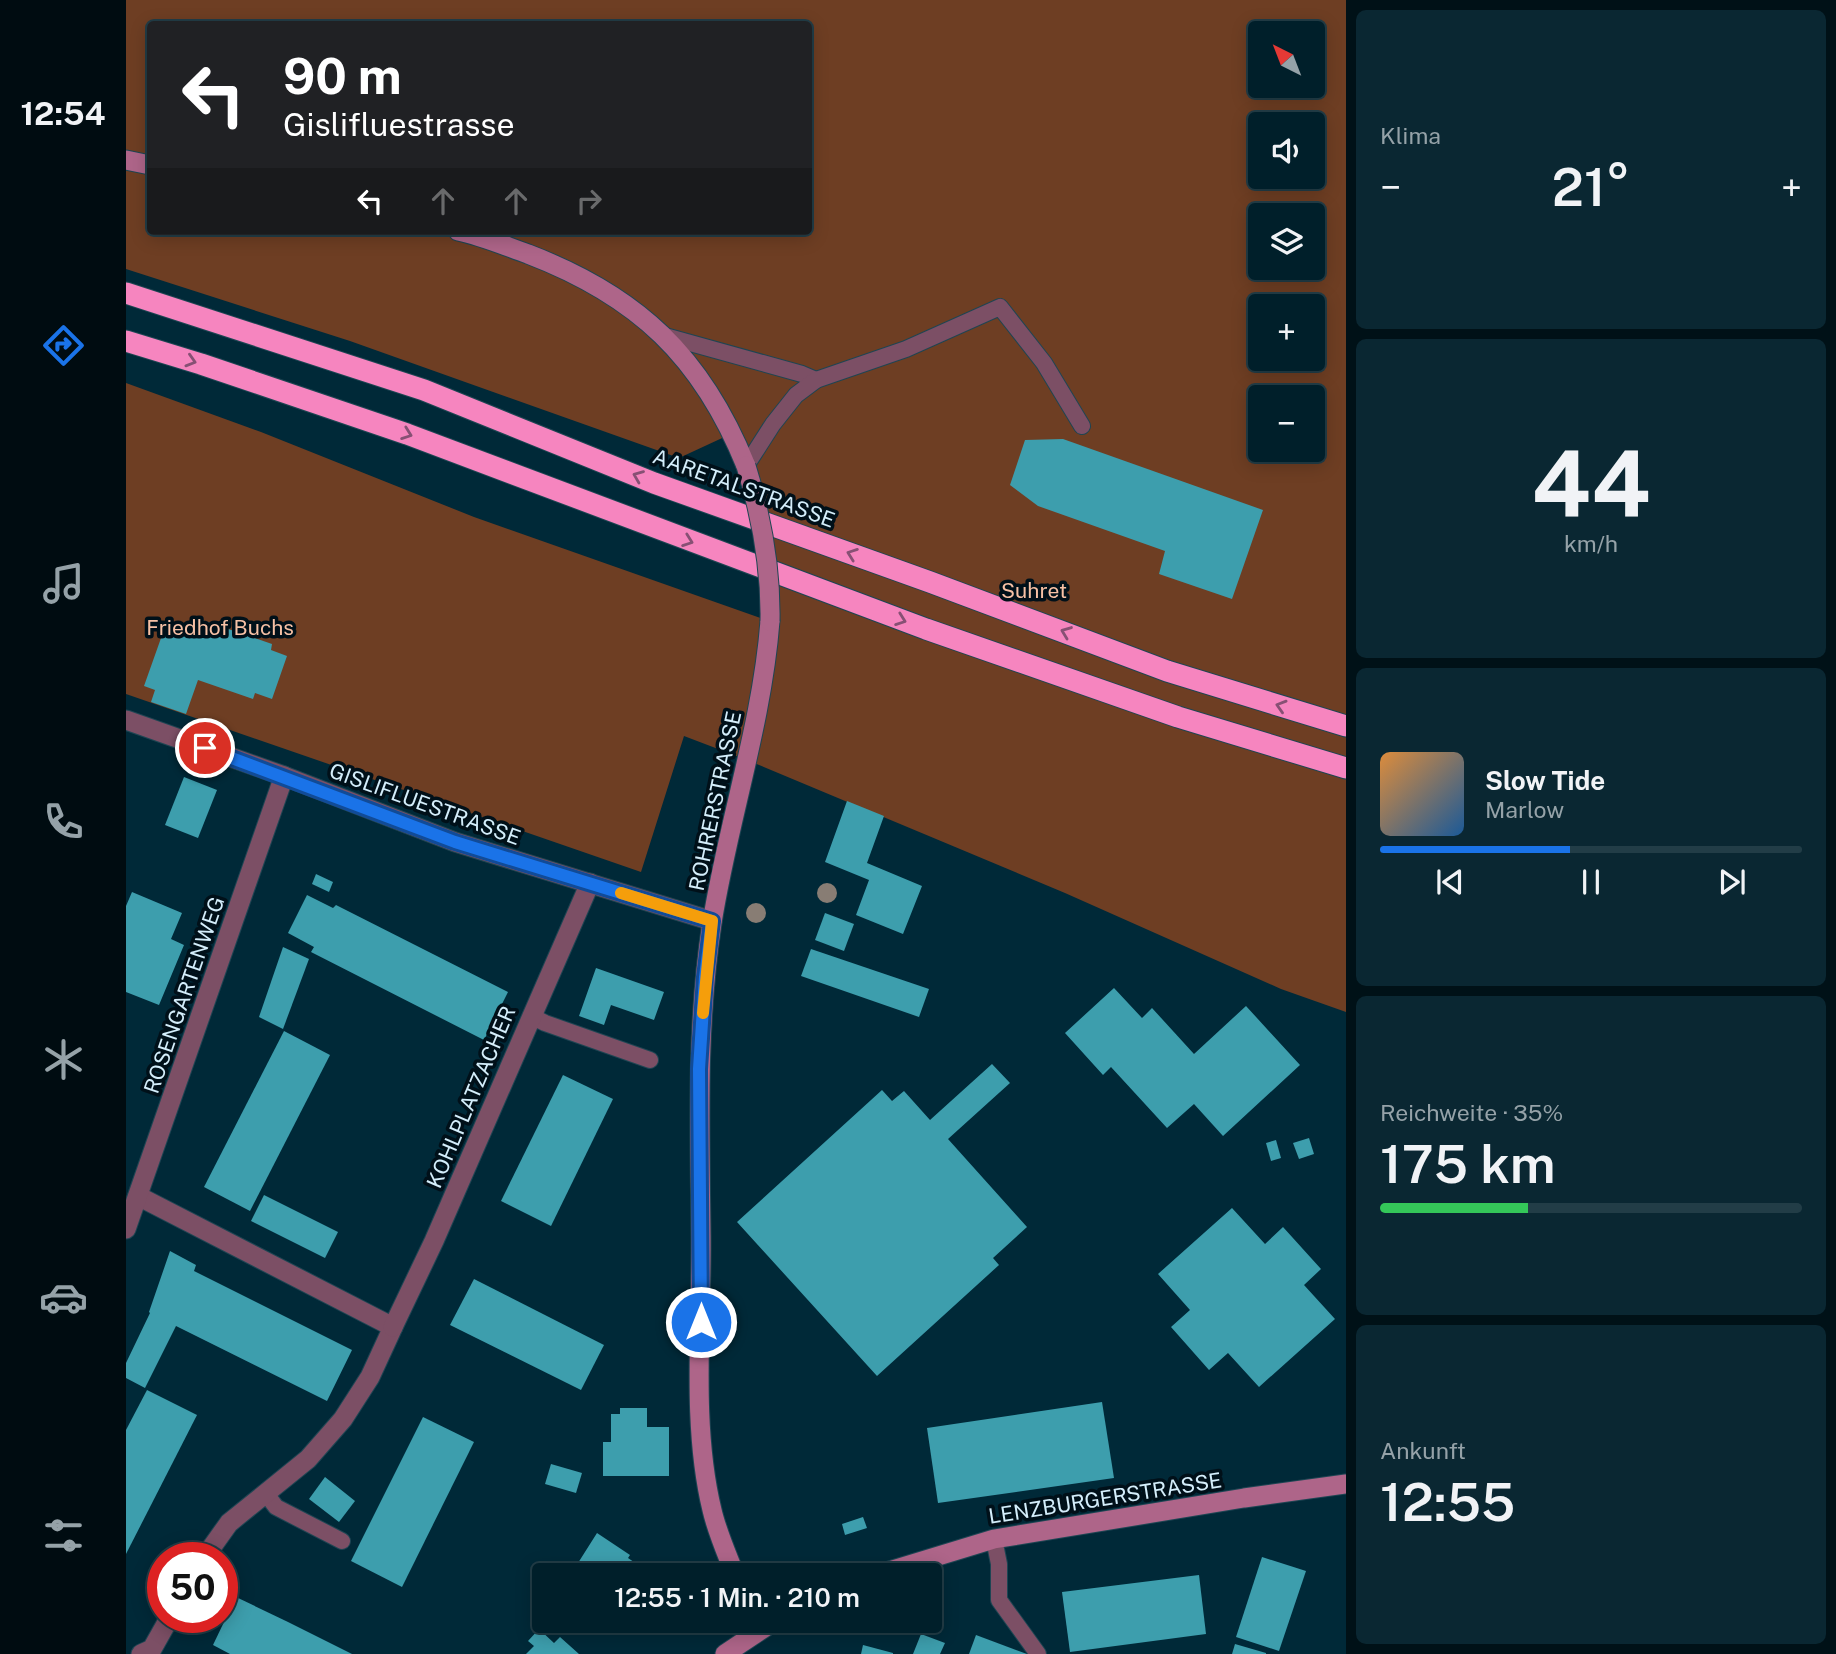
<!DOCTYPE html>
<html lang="de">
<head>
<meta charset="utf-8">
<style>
	:root { --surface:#001f2a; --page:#0a2732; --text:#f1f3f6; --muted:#95a2a8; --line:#223d47; --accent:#1a73e8 }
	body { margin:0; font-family:"Public Sans",sans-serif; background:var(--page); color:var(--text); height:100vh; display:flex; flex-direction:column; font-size:26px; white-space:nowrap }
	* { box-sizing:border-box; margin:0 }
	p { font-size:23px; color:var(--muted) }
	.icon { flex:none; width:38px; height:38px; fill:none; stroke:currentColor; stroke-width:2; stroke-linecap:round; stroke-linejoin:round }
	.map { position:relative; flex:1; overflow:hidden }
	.details { display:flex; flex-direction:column; gap:10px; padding:10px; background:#001117; width:490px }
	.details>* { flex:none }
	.top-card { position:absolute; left:21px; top:21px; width:665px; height:214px; border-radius:7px; box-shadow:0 4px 18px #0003,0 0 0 2px var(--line); background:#202124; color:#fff; overflow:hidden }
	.needle { width:46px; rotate:318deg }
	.buttons { position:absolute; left:1122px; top:21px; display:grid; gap:14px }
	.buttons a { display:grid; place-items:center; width:77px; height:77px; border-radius:7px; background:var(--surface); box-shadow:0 4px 18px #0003,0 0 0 2px var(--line); font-size:35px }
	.speed { position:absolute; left:21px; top:1542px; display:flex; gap:14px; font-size:35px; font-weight:700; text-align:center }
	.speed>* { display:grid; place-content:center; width:91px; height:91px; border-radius:50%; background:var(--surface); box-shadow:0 4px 18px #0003,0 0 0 2px var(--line); line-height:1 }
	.speed .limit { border:10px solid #d22; background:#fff; color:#111 }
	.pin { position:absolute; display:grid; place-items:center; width:60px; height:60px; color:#fff; margin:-30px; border:4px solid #fff; border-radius:50%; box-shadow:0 2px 7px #0007 }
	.me { position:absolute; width:77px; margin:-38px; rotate:0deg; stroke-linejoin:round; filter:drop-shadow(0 0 5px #0008) }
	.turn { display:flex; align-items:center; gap:24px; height:147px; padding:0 21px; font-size:32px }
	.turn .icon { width:91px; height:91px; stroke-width:2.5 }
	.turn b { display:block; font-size:49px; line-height:60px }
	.lanes { display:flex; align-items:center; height:66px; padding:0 21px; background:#0003; justify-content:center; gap:35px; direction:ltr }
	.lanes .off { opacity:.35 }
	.big { font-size:52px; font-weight:600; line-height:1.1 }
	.details .tile { flex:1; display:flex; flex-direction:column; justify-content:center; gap:10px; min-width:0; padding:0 24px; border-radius:10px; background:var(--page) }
	.details .dial { align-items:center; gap:0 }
	.dial b { font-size:91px; line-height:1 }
	.song { display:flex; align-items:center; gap:21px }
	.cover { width:84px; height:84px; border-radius:10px; background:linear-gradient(135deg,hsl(30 70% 55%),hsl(210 70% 35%)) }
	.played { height:7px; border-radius:4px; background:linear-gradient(90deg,var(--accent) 45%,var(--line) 45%) }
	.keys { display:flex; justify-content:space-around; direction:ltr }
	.heat { display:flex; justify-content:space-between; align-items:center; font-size:38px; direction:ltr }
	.charge { height:10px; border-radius:5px; background:linear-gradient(90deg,#34c759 35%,var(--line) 0) }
	.trip { position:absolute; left:406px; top:1563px; width:410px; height:70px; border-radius:7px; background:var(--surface); box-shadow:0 4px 18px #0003,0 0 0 2px var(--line); font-weight:600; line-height:70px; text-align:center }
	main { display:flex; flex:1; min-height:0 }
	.tabs { display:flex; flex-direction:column; width:126px; justify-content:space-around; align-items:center; background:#000c11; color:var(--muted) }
	.tabs .icon { width:49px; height:49px }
	.tabs .active { color:var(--accent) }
	.tabs b { font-size:32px; color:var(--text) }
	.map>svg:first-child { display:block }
	.green { fill:#6e3e23; fill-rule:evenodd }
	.building { fill:#3d9ead }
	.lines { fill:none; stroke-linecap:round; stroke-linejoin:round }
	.service-casing { stroke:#1e4553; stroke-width:18 }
	.minor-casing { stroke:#1e4553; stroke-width:21 }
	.secondary-casing { stroke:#1e4553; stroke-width:21 }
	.motorway-casing { stroke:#1e4553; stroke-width:23 }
	.service { stroke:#7c4f65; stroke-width:16 }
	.minor { stroke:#7c4f65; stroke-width:19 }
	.secondary { stroke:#ae6589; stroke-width:19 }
	.motorway { stroke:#f685bf; stroke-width:21 }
	.secondary-bridge-casing { stroke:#1e4553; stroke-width:21; stroke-linecap:butt }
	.secondary-bridge { stroke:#ae6589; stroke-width:19 }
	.tree { fill:#887d74 }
	.oneway { stroke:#875074 }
	.route-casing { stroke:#114b97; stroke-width:18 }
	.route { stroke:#1a73e8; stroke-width:12 }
	.slow { stroke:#f59e0b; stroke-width:12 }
	.labels { text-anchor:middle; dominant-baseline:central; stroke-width:7; stroke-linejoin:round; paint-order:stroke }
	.street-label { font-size:21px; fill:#d4eefb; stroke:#001019 }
	.park-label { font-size:21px; fill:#f7c1a5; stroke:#001019 }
</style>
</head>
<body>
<main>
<nav class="tabs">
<b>12:54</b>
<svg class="icon active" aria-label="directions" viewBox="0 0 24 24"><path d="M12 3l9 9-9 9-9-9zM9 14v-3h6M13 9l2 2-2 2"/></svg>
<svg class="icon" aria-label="music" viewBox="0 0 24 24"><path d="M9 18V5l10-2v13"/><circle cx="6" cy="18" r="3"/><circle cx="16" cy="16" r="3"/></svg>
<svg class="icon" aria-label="phone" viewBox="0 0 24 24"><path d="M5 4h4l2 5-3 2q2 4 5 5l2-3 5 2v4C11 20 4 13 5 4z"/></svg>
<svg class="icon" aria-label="climate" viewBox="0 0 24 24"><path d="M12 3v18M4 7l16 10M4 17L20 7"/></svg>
<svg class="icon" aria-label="car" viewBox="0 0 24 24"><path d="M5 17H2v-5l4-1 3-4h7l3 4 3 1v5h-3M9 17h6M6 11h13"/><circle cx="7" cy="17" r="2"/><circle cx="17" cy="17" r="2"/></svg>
<svg class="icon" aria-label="filters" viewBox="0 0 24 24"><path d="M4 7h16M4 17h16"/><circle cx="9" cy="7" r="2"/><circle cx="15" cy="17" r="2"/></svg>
</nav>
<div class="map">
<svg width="1220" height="1654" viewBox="0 0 1220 1654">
	<rect width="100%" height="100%" fill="#002938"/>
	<path class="green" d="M0 0H1220V1012L1155 989 939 893 621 760 558 736 515 872 0 694V383L135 432 348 517 643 621 631 499 607 433 553 458 224 341 0 269ZM24 24H682V231H24ZM1134 33H1186V86H1134ZM1134 124H1186V177H1134ZM1134 215H1186V268H1134ZM1134 306H1186V359H1134ZM1134 397H1186V450H1134Z"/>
	<g class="building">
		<path d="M937 439 1137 510 1106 599 1033 574 1039 551 912 506 884 485 899 440Z"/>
		<path d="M70 618 146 644 145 650 161 656 146 699 129 693 127 699 72 680 60 714 25 702 29 690 18 686 40 624 65 633Z"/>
		<path d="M58 777 91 790 72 838 39 825Z"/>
		<path d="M721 801 758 816 741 863 796 886 777 934 730 915 743 880 699 862Z"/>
		<path d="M190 874 207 882 203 892 186 884Z"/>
		<path d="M6 892 56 913 45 939 58 945 33 1005 0 992V906Z"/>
		<path d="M181 895 207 908 210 905 382 992 358 1040 185 952 188 947 162 933Z"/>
		<path d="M699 913 728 924 718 951 689 940Z"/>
		<path d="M157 947 183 959 157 1029 133 1017Z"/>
		<path d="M685 949 803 989 793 1017 675 976Z"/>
		<path d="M470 968 538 992 528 1020 485 1005 478 1025 453 1016Z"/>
		<path d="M988 988 1016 1018 1026 1008 1068 1054 1120 1006 1174 1065 1097 1136 1068 1104 1041 1128 985 1067 977 1075 939 1033Z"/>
		<path d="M158 1031 204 1055 124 1211 78 1187Z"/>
		<path d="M866 1064 884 1083 822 1139 901 1227 867 1258 873 1265 751 1376 611 1222 756 1090 766 1101 778 1091 804 1120Z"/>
		<path d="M437 1075 487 1099 425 1226 375 1201Z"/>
		<path d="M1183 1138 1188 1154 1173 1159 1167 1143Z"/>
		<path d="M1150 1140 1155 1158 1145 1161 1140 1143Z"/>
		<path d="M138 1195 212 1232 199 1258 125 1221Z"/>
		<path d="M1106 1208 1139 1244 1157 1227 1195 1269 1178 1285 1209 1319 1133 1387 1102 1353 1083 1370 1045 1327 1064 1310 1032 1274Z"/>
		<path d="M44 1251 70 1265 68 1271 226 1350 201 1401 50 1326 19 1388 0 1378V1363L24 1313 23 1312Z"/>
		<path d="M348 1279 478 1345 455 1390 324 1325Z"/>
		<path d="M21 1390 71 1415 0 1554V1430Z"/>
		<path d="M976 1402 988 1478 812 1503 801 1428Z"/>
		<path d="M494 1408H521V1427H543V1476H477V1442H485V1414H494Z"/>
		<path d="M297 1417 348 1442 276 1587 225 1561Z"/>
		<path d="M425 1464 456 1473 450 1493 419 1484Z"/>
		<path d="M199 1477 229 1501 213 1522 183 1499Z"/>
		<path d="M737 1517 741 1528 719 1535 716 1524Z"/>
		<path d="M471 1533 504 1555 502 1558 527 1575H469L452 1563Z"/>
		<path d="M1136 1557 1180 1571 1153 1651 1110 1637Z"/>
		<path d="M1073 1575 1080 1634 944 1652 936 1592Z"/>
		<path d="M110 1597 162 1622 226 1654H104L87 1645Z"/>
		<path d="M413 1629 428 1643 434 1637 453 1654H400L408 1646 402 1641Z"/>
		<path d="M795 1634 819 1643 814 1654H787Z"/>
		<path d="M850 1635 901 1654H843Z"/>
		<path d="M1109 1644 1140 1653V1654H1106Z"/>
		<path d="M737 1645 767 1653V1654H735Z"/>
	</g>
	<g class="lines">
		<defs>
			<g id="service">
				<path d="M539 336 676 374 690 380"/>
				<path d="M620 466 647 424 670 395 690 380 780 349 874 307 918 363 956 426"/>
				<path d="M405 1016 419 1023 524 1060"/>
				<path d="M141 1495 150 1507 216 1541"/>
				<path d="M868 1539 873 1564V1600L912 1654"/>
			</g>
			<g id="minor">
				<path d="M0 720 158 776 329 842 586 921"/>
				<path d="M12 1196 267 1327 244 1377 217 1419 182 1459 103 1523 78 1558"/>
				<path d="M0 1229 158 776"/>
				<path d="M267 1327 308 1241 464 883"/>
				<path d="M15 1654 26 1649 44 1617"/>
			</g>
			<g id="secondary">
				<path d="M0 160 24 165"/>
				<path d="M332 231C356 236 379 246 402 254 512 296 576 357 620 466"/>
				<path d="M609 1575C601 1554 591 1532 586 1510 565 1424 576 1324 575 1235 574 1131 570 1026 586 923 602 822 636 724 644 621"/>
				<path d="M750 1575 868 1539 1118 1498 1220 1484"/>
				<path d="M599 1654 650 1620"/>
			</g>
			<g id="motorway">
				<path d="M0 293 298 390 528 483 804 582 1041 671 1220 726"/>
				<path d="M0 341 75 364 281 434 800 629 1052 717 1220 768"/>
			</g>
		</defs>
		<use href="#service" class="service-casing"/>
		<use href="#minor" class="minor-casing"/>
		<use href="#secondary" class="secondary-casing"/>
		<use href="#motorway" class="motorway-casing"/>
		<use href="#service" class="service"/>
		<use href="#minor" class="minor"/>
		<use href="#secondary" class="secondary"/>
		<use href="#motorway" class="motorway"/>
		<defs>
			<path id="secondary-bridge" d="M620 466C636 518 645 567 644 621"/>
		</defs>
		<use href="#secondary-bridge" class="secondary-bridge-casing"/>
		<use href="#secondary-bridge" class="secondary-bridge"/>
	</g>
	<g class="tree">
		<circle cx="701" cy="893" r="10"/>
		<circle cx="630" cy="913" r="10"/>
	</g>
	<defs><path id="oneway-chevron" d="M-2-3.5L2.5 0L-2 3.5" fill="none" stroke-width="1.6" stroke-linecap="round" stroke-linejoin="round" transform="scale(1.75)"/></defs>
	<g class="oneway">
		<use href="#oneway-chevron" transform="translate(65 361) rotate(17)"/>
		<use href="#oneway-chevron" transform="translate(281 434) rotate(20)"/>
		<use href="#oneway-chevron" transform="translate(512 476) rotate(-158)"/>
		<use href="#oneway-chevron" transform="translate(562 541) rotate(20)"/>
		<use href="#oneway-chevron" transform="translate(726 554) rotate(-160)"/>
		<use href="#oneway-chevron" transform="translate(775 620) rotate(20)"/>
		<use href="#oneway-chevron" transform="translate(940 632) rotate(-159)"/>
		<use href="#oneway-chevron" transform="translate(1155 706) rotate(-163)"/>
	</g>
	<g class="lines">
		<defs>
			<path id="route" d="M79 748 329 842 586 921 579 977 573 1069 575 1322"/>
		</defs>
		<use href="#route" class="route-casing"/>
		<use href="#route" class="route"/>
		<path class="slow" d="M495 893 586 921 577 1013"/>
	</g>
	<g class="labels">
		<g class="street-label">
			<text transform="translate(618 488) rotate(20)">AARETALSTRASSE</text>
			<text transform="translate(589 801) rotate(-78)">ROHRERSTRASSE</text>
			<text transform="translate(299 804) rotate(20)">GISLIFLUESTRASSE</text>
			<text transform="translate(58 995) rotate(-71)">ROSENGARTENWEG</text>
			<text transform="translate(345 1097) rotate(-67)">KOHLPLATZACHER</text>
			<text transform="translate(979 1498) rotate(-9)">LENZBURGERSTRASSE</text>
		</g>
		<g class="park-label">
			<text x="908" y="590">Suhret</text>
			<text x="94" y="627">Friedhof Buchs</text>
		</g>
	</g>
</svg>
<div class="buttons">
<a><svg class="needle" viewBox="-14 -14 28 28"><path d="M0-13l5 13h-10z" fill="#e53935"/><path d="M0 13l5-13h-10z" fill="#95a2a8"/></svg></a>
<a><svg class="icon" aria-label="sound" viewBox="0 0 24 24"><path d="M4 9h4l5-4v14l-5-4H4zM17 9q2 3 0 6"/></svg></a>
<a><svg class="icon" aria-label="layers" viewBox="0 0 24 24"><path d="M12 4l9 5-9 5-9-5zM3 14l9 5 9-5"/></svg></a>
<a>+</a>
<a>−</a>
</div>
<div class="speed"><div class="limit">50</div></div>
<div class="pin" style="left:79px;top:748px;background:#d93025"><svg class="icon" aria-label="arrive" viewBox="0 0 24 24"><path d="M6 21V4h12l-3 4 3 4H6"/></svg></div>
<svg class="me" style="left:575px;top:1322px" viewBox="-20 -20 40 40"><circle r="17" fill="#1a73e8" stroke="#fff" stroke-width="3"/><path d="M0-11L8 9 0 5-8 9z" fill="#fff"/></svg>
<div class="trip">12:55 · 1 Min. · 210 m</div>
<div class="top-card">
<div class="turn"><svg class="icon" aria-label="left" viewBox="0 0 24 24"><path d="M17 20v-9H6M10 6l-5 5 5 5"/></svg><div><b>90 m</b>Gislifluestrasse</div></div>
<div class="lanes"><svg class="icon" aria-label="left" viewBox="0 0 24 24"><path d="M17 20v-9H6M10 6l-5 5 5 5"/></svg><svg class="icon off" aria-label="ahead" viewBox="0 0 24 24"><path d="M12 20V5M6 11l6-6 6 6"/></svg><svg class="icon off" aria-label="ahead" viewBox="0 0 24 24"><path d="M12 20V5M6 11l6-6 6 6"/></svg><svg class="icon off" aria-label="right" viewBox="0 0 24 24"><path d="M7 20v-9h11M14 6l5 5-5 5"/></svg></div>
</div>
</div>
<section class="details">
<div class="tile"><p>Klima</p>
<div class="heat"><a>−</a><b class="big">21°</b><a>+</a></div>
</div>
<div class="tile dial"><b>44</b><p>km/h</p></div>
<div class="tile">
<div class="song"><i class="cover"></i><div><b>Slow Tide</b><p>Marlow</p></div></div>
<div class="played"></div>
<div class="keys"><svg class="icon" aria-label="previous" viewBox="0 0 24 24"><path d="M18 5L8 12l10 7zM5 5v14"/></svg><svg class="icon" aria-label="pause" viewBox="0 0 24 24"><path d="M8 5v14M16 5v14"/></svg><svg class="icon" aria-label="next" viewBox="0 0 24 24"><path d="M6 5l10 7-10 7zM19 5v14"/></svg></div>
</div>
<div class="tile"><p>Reichweite · 35%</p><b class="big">175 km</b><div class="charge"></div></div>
<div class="tile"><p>Ankunft</p><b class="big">12:55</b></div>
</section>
</main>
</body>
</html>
